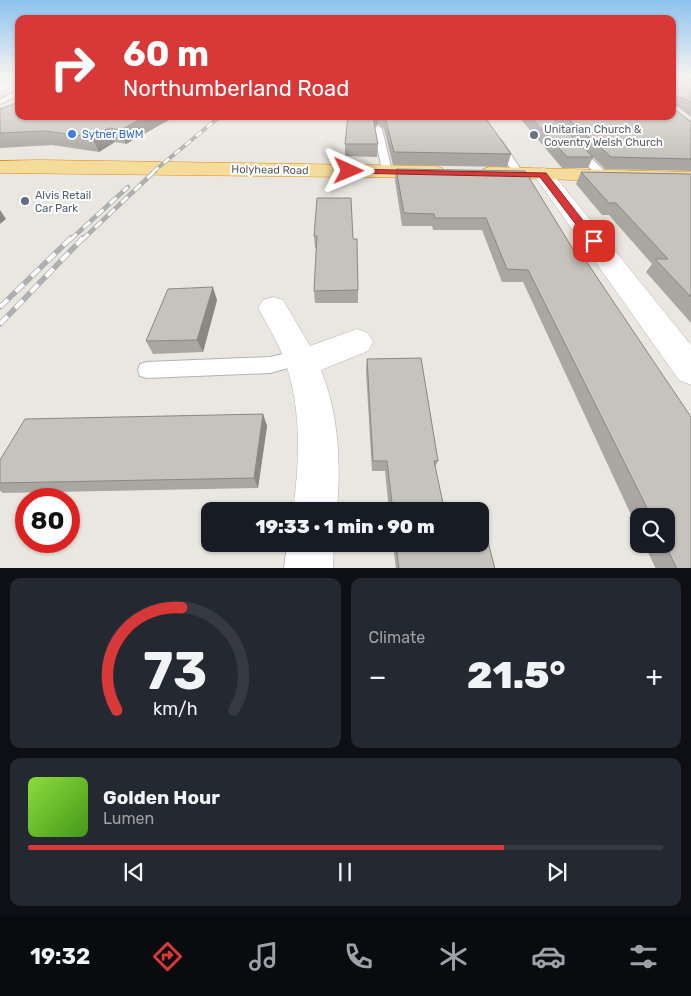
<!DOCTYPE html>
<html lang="en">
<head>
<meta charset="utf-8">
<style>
	:root { --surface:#171b24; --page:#242831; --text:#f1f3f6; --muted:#9ea1a6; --line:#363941; --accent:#d83938 }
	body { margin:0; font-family:Rubik,sans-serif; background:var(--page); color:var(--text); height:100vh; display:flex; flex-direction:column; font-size:19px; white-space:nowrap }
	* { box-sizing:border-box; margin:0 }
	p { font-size:16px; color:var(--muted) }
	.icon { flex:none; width:28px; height:28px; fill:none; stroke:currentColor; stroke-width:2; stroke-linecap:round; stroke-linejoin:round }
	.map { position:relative; height:568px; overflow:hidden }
	.panel { display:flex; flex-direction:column; gap:10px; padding:10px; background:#0d0f14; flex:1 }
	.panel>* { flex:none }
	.hud { position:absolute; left:15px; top:15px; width:661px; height:105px; border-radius:10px; box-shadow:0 1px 4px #0004; background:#d83938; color:#fff; overflow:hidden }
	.controls { position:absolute; left:630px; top:508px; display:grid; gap:10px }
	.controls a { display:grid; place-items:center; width:45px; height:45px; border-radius:10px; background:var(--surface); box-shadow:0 1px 4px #0004; font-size:25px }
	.speed { position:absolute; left:15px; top:488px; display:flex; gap:10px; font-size:25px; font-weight:700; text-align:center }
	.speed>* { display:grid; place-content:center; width:65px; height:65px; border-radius:50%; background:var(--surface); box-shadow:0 1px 4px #0004; line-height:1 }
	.speed .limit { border:8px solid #d22; background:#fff; color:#111 }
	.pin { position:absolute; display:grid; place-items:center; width:42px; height:42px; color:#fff; margin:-21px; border-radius:10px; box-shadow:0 2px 8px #0006 }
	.me { position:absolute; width:55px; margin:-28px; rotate:91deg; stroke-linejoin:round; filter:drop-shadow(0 0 4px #0008) }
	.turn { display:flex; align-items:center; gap:18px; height:105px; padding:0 25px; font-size:22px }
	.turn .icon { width:65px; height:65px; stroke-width:2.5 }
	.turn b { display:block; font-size:35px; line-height:42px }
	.big { font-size:38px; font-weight:800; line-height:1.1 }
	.panel .card { flex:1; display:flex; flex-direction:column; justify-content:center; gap:8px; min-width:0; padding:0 18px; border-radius:10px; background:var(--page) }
	.panel .dial { align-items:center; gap:0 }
	.dial svg { height:130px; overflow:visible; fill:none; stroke:var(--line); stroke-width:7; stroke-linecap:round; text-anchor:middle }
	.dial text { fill:var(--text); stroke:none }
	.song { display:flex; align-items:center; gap:15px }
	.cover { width:60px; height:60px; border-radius:8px; background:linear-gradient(135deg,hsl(90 70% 55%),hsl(100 70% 35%)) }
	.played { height:5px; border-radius:2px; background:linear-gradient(90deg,var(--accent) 75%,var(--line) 75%) }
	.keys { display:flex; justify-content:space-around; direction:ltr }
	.heat { display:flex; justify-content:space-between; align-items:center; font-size:28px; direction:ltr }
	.panel .tiles { flex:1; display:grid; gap:10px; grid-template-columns:1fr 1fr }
	.card:last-child { grid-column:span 2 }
	.trip { position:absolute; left:201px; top:502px; width:288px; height:50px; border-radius:10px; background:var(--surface); box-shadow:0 1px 4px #0004; font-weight:800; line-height:50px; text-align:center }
	.menu { display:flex; height:80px; justify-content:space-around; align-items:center; background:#090b0e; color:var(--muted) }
	.menu .icon { width:35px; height:35px }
	.menu .on { color:var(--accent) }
	.menu b { font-size:22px; color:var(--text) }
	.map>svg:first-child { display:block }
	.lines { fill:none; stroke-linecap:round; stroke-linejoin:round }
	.service-casing { stroke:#b0b3b7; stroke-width:2 }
	.minor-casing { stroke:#b0b3b7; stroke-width:1 }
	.trunk-casing { stroke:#d68c14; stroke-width:1 }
	.service { fill:#fff; fill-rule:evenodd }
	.minor { fill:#fff; fill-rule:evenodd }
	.trunk { fill:#f5dc9b; fill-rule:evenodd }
	.rail-far3-casing { stroke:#aeafaf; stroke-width:2.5 }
	.rail-far2-casing { stroke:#aeafaf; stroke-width:4 }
	.rail-far1-casing { stroke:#aeafaf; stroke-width:4.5 }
	.rail-casing { stroke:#aeafaf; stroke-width:5.5 }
	.rail-far3 { stroke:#fff; stroke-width:2; stroke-dasharray:5.5; stroke-linecap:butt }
	.rail-far2 { stroke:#fff; stroke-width:2.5; stroke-dasharray:7; stroke-linecap:butt }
	.rail-far1 { stroke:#fff; stroke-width:3; stroke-dasharray:9; stroke-linecap:butt }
	.rail { stroke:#fff; stroke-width:4; stroke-dasharray:11; stroke-linecap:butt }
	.wall { fill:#aaa7a2 }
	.shaded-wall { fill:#8b8884 }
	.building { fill:#c6c2bc; stroke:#8b8884 }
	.route { fill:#d83938; stroke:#8c2524 }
	.shop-dot { fill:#3f7fe0; stroke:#fff; stroke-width:2 }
	.worship-dot { fill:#6b7280; stroke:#fff; stroke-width:2 }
	.service-dot { fill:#5c6f8a; stroke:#fff; stroke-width:2 }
	.labels { text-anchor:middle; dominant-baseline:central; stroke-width:4; stroke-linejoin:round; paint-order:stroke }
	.far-worship-label { font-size:11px; fill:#5b616d; stroke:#fff; text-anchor:start }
	.far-shop-label { font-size:11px; fill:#366cbe; stroke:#fff; text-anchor:start }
	.far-street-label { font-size:11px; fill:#595c5f; stroke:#fff }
	.far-service-label { font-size:11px; fill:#4e5e75; stroke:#fff; text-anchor:start }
</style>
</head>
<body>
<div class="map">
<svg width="691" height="569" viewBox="0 0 691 569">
	<rect width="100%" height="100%" fill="#eae7e0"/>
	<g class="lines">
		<defs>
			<g id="service">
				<path d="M19 90V95L0 104V99Z"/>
				<path d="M378 126 382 129 392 171 387 174 382 171 374 129Z"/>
				<path d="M499 140 502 141 524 174 523 176H515L514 174 494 143Z"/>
				<path d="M576 146 579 147 608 174 609 176 608 178H600L571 149Z"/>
				<path d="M300 350 306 353 309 358 306 363 270 373 147 378 140 376 138 370 140 364 147 362 270 357Z"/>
			</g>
			<g id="minor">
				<path d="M14 77H19V84L0 92V83Z"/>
				<path d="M543 168 550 170 691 345V385L679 380 533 174 536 170Z"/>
				<path d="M273 297 283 300 310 346 357 329 368 333 373 342 368 351 321 370C339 415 341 464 337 511H293C300 459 302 405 283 356 276 339 267 324 258 308L263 300Z"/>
				<path d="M287 544H334L333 569H284Z"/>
			</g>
			<g id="trunk">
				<path d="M39 160 435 166 442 168 445 172 442 176 435 178 0 173V161Z"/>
				<path d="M490 167 691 172V184L483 177 480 173 483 169Z"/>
			</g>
		</defs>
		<use href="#service" class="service-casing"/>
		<use href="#minor" class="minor-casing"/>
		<use href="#trunk" class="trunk-casing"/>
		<use href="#service" class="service"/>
		<use href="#minor" class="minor"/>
		<use href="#trunk" class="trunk"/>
		<defs>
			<path id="rail-far3" d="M217 119 221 116"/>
			<path id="rail-far2" d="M153 172 218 118"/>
			<g id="rail-far1">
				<path d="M70 240 128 187"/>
				<path d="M82 240 155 171"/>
			</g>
			<g id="rail">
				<path d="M0 307 71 238"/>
				<path d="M0 324 83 238"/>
			</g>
		</defs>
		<use href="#rail-far3" class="rail-far3-casing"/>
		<use href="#rail-far2" class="rail-far2-casing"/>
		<use href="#rail-far1" class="rail-far1-casing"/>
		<use href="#rail" class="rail-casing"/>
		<use href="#rail-far3" class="rail-far3"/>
		<use href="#rail-far2" class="rail-far2"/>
		<use href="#rail-far1" class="rail-far1"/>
		<use href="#rail" class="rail"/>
	</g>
	<g class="wall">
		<path d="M672 77H691V117L678 107H674V108L691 122V171L605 169 551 116H672Z"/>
		<path d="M0 109 176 116 126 144 115 142 99 152 52 145 0 148Z"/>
		<path d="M348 116H484L511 154 507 167 393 165 384 129 378 124 375 127 378 144 377 157 345 156V144Z"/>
		<path d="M518 116H550L593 157 588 168H562Z"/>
		<path d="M396 169 525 171 691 569H656L644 544H666V516H639V532L523 282H502L482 230H433L432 226H402L395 180Z"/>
		<path d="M581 172 691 174V323L646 272 652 264 609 215H602L576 184Z"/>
		<path d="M314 236 353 239 358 290V303H315L314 291 316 248H315Z"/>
		<path d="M217 300 203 352 153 354 146 341Z"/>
		<path d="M421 358 438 461 435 467 444 508 479 507 495 569H396L393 544H480V511H389L385 471H372L366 371 367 359Z"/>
		<path d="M263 414 267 426 258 488 3 493 0 491V460Z"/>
	</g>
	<g class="shaded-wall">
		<path d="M146 116H176L126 144 120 130Z"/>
		<path d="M375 116H378V124L372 129 373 118Z"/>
		<path d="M109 128 115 142 99 152 92 137Z"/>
		<path d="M0 210 6 219 0 224Z"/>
		<path d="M213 287 217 300 203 352 197 340Z"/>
		<path d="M263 414 267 426 258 488 254 478Z"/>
	</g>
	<g class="building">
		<path d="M672 77H691V103L684 98 676 97V105L672 106Z"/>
		<path d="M19 102V116H146L120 130 109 128 92 137 44 131 0 133V109Z"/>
		<path d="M672 107 691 122V159L611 157 565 116H672Z"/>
		<path d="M348 116H375L373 118 378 144H345Z"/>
		<path d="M383 116H484L511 154 394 152 385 117Z"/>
		<path d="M530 116H550L593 157H567Z"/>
		<path d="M396 169 525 171 576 254 582 255 691 417V569H677L665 544H666V516H651L528 270 507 269 486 218H435L434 214 404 213Z"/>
		<path d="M581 172 691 174V297L655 259H668L616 203H609Z"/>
		<path d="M317 198H351L353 239H357L358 290 314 291 317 236H314Z"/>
		<path d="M213 287 197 340 146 341 168 289Z"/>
		<path d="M421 358 438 461H434L444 508 479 507 495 569H399L396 544H480V511H393L387 461H373L367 359Z"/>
		<path d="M263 414 254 478 0 483V460L25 419Z"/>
	</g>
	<linearGradient id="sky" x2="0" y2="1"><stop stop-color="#8cc2ee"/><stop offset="0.49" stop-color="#f6f4f1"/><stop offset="1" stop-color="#f6f4f1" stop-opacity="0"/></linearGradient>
	<rect width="691" height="156" fill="url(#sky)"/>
	<path class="route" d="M346 169 546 173 599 241 597 243H590L540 177 349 173 345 171Z"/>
	<circle class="shop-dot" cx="72" cy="134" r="5"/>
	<circle class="worship-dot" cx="534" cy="135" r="5"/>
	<circle class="service-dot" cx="25" cy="201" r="5"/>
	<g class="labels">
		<g class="far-worship-label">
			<text x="544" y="129">Unitarian Church &amp;<tspan x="544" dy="13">Coventry Welsh Church</tspan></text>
		</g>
		<g class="far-shop-label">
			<text x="82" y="134">Sytner BWM</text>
		</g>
		<g class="far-street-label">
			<text transform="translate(270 170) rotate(1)">Holyhead Road</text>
		</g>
		<g class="far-service-label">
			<text x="35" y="195">Alvis Retail<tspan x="35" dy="13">Car Park</tspan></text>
		</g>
	</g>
</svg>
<div class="controls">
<a><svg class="icon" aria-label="search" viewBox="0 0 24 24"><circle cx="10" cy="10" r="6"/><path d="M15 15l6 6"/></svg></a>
</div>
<div class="speed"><div class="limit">80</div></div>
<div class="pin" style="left:594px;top:241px;background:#d93025"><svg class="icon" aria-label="arrive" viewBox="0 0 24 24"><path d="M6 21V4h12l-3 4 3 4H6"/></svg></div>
<svg class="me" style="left:349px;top:171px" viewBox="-20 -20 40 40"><path d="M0-17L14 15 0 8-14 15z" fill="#d83938" stroke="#fff" stroke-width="4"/></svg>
<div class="trip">19:33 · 1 min · 90 m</div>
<div class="hud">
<div class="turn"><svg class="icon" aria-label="right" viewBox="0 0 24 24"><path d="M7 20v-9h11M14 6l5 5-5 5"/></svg><div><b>60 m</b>Northumberland Road</div></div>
</div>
</div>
<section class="panel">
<div class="tiles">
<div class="card dial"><svg viewBox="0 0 100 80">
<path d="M14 69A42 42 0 1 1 86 69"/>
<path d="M14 69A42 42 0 0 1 54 6" stroke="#d83938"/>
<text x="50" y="56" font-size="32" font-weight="700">73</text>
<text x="50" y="72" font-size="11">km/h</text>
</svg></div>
<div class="card"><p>Climate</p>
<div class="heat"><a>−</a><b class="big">21.5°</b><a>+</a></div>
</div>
<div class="card">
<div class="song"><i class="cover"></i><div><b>Golden Hour</b><p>Lumen</p></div></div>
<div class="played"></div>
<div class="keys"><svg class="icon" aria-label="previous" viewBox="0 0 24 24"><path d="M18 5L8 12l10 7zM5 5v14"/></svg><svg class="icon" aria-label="pause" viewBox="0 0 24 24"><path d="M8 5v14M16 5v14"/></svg><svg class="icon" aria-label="next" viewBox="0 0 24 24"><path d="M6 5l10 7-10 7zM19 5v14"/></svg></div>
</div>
</div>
</section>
<nav class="menu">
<b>19:32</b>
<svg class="icon on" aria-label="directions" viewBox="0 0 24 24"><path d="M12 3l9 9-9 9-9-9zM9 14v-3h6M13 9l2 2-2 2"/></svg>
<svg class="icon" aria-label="music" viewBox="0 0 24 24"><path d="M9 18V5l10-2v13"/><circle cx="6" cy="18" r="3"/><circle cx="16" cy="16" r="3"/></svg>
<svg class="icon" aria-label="phone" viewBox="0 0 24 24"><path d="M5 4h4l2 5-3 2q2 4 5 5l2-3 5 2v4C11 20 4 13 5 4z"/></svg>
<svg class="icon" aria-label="climate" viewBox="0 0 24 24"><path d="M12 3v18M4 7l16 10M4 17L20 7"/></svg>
<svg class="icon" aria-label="car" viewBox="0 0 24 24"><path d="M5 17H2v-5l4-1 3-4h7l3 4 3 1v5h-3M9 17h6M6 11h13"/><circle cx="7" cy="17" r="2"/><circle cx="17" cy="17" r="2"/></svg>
<svg class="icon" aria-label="filters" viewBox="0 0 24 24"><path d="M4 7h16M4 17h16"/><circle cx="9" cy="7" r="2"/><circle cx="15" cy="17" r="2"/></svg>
</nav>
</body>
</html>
